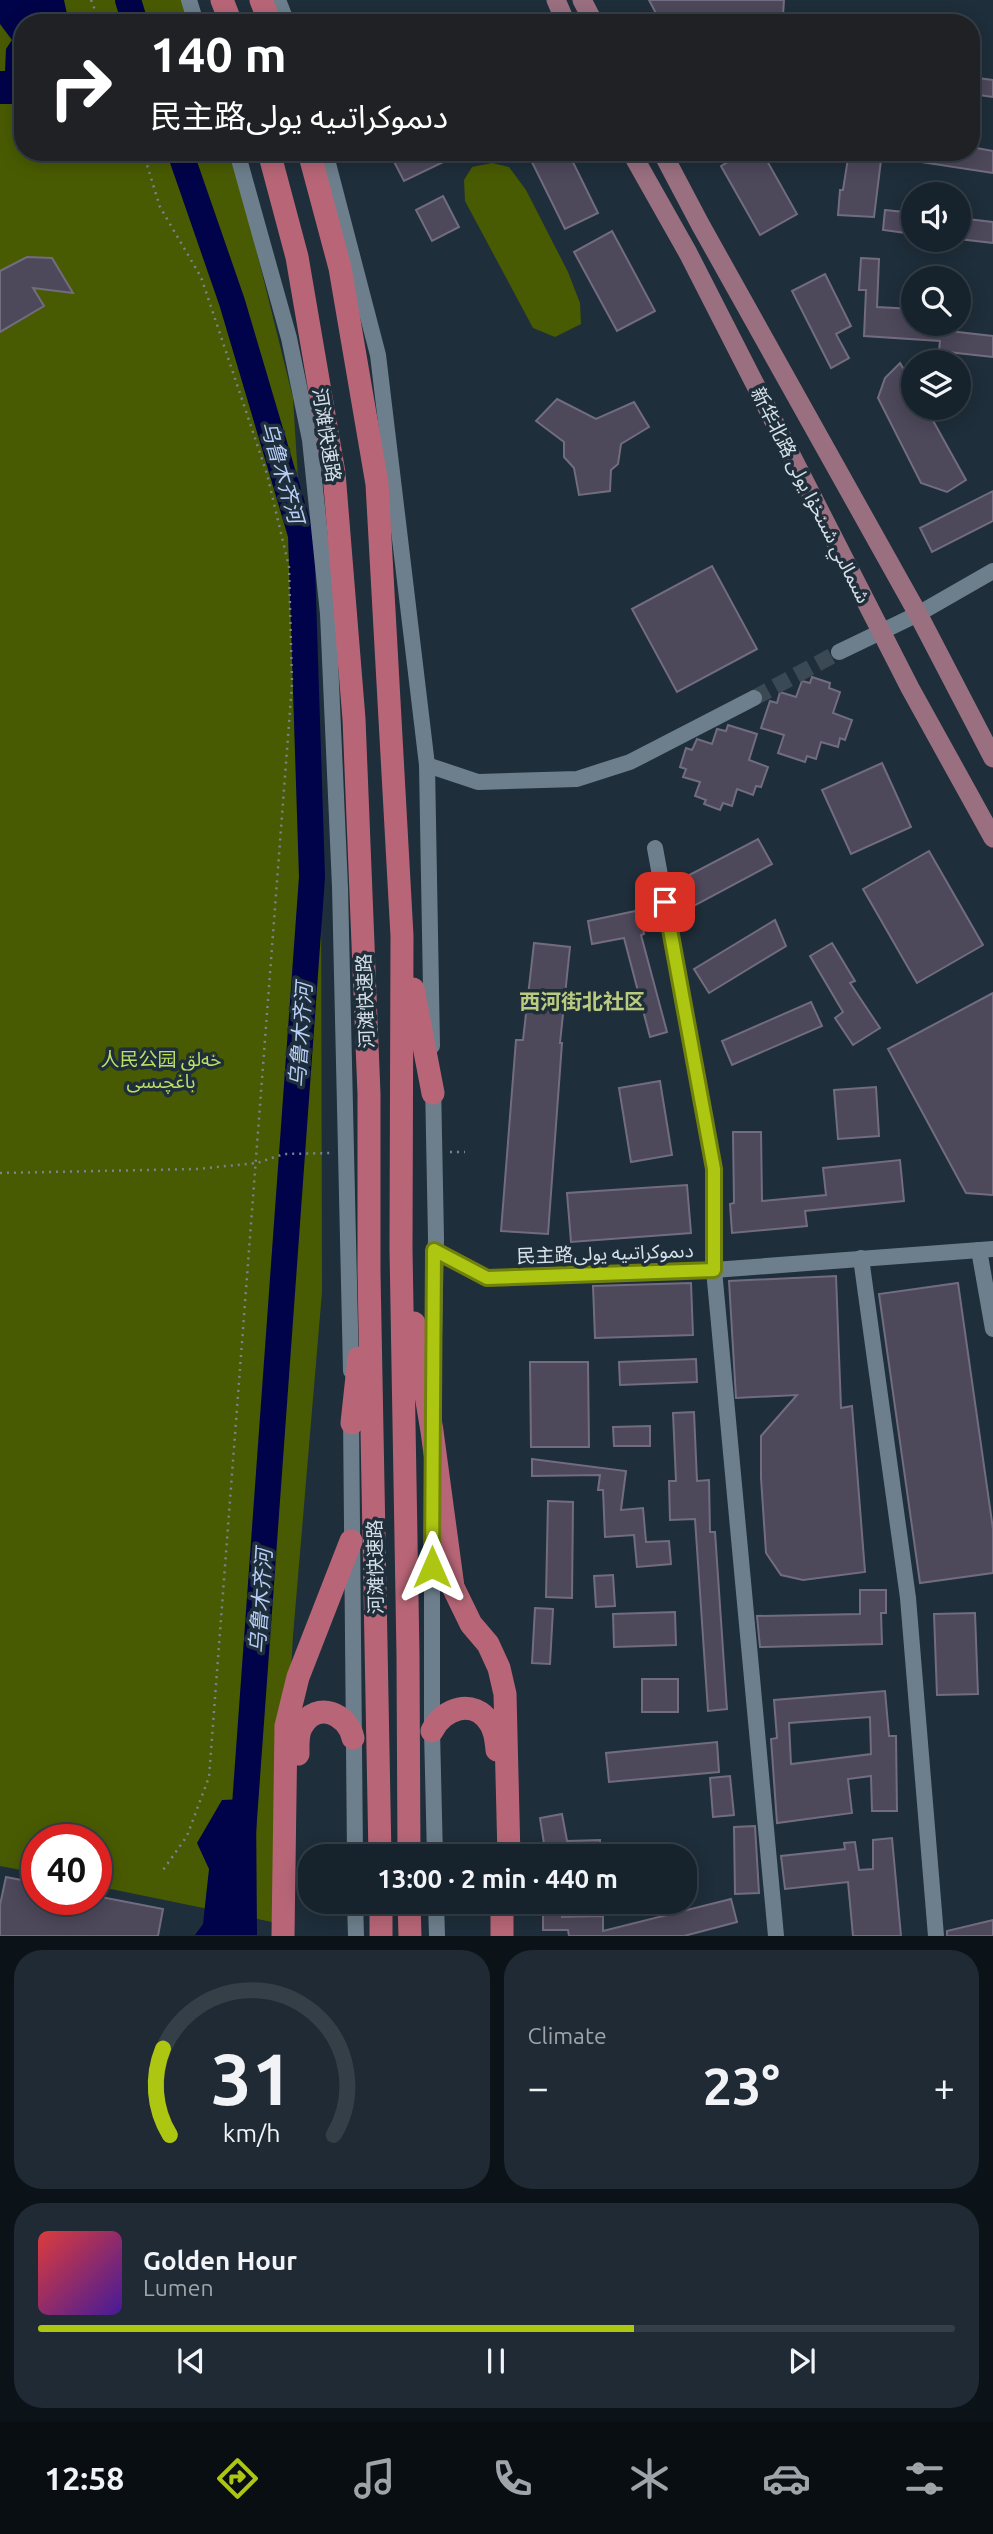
<!DOCTYPE html>
<html lang="en">
<head>
<meta charset="utf-8">
<style>
	:root { --surface:#16222c; --page:#1f2a34; --text:#f1f3f6; --muted:#9ea4a9; --line:#353f48; --accent:#acc611 }
	body { margin:0; font-family:Ubuntu,"Noto Sans Arabic","Noto Sans SC",sans-serif; background:var(--page); color:var(--text); height:100vh; display:flex; flex-direction:column; font-size:26px; white-space:nowrap }
	* { box-sizing:border-box; margin:0 }
	p { font-size:23px; color:var(--muted) }
	.icon { flex:none; width:38px; height:38px; fill:none; stroke:currentColor; stroke-width:2; stroke-linecap:round; stroke-linejoin:round }
	.map { position:relative; height:1936px; overflow:hidden }
	.details { display:flex; flex-direction:column; gap:14px; padding:14px; background:#0c1318; flex:1 }
	.details>* { flex:none }
	.hud { position:absolute; left:14px; top:14px; width:966px; height:147px; border-radius:28px; box-shadow:0 4px 18px #0003,0 0 0 2px var(--line); background:#202124; color:#fff; overflow:hidden }
	.tools { position:absolute; left:901px; top:182px; display:grid; gap:14px }
	.tools a { display:grid; place-items:center; width:70px; height:70px; border-radius:50%; background:var(--surface); box-shadow:0 4px 18px #0003,0 0 0 2px var(--line); font-size:35px }
	.speed { position:absolute; left:21px; top:1824px; display:flex; gap:14px; font-size:35px; font-weight:700; text-align:center }
	.speed>* { display:grid; place-content:center; width:91px; height:91px; border-radius:50%; background:var(--surface); box-shadow:0 4px 18px #0003,0 0 0 2px var(--line); line-height:1 }
	.speed .limit { border:10px solid #d22; background:#fff; color:#111 }
	.pin { position:absolute; display:grid; place-items:center; width:60px; height:60px; color:#fff; margin:-30px; border-radius:14px; box-shadow:0 4px 10px #0006 }
	.me { position:absolute; width:77px; margin:-38px; rotate:0deg; stroke-linejoin:round; filter:drop-shadow(0 0 5px #0008) }
	.turn { display:flex; align-items:center; gap:24px; height:147px; padding:0 21px; font-size:32px }
	.turn .icon { width:91px; height:91px; stroke-width:2.5 }
	.turn b { display:block; font-size:49px; line-height:60px }
	.big { font-size:52px; font-weight:700; line-height:1.1 }
	.details .tile { flex:1; display:flex; flex-direction:column; justify-content:center; gap:10px; min-width:0; padding:0 24px; border-radius:28px; background:var(--page) }
	.details .dial { align-items:center; gap:0 }
	.dial svg { height:182px; overflow:visible; fill:none; stroke:var(--line); stroke-width:7; stroke-linecap:round; text-anchor:middle }
	.dial text { fill:var(--text); stroke:none }
	.song { display:flex; align-items:center; gap:21px }
	.cover { width:84px; height:84px; border-radius:10px; background:linear-gradient(135deg,hsl(0 70% 55%),hsl(260 70% 35%)) }
	.played { height:7px; border-radius:4px; background:linear-gradient(90deg,var(--accent) 65%,var(--line) 65%) }
	.keys { display:flex; justify-content:space-around; direction:ltr }
	.heat { display:flex; justify-content:space-between; align-items:center; font-size:38px; direction:ltr }
	.details .tiles { flex:1; display:grid; gap:14px; grid-template-columns:1fr 1fr }
	.tile:last-child { grid-column:span 2 }
	.trip { position:absolute; left:298px; top:1844px; width:399px; height:70px; border-radius:28px; background:var(--surface); box-shadow:0 4px 18px #0003,0 0 0 2px var(--line); font-weight:700; line-height:70px; text-align:center }
	.dock { display:flex; height:112px; justify-content:space-around; align-items:center; background:#090e12; color:var(--muted) }
	.dock .icon { width:49px; height:49px }
	.dock .current { color:var(--accent) }
	.dock b { font-size:32px; color:var(--text) }
	.map>svg:first-child { display:block }
	.green { fill:#495b02 }
	.water { fill:#000349 }
	.lines { fill:none; stroke-linecap:round; stroke-linejoin:round }
	.river { stroke:#000349; stroke-width:26 }
	.building { fill:#4d485a; stroke:#726c80; stroke-width:2; fill-rule:evenodd }
	.minor-tunnel { stroke:#3a4954; stroke-width:16; stroke-dasharray:16 8; stroke-linecap:butt }
	.path { stroke:#77848e; stroke-width:2.5; stroke-dasharray:2 5; stroke-linecap:butt }
	.minor { stroke:#6d7f8d; stroke-width:16 }
	.major { stroke:#9a7080; stroke-width:19 }
	.highway { stroke:#b86677; stroke-width:23 }
	.route-casing { stroke:#70810b; stroke-width:18 }
	.route { stroke:#acc611; stroke-width:12 }
	.labels { text-anchor:middle; dominant-baseline:central; stroke-width:7; stroke-linejoin:round; paint-order:stroke }
	.street-label { font-size:19px; fill:#d6e0e8; stroke:#1e2e3a }
	.park-label { font-size:19px; fill:#bedf64; stroke:#1e2e3a }
	.water-label { font-size:21px; font-style:italic; fill:#b9cef7; stroke:#1e2e3a }
	.neighbourhood-label { font-size:21px; font-weight:bold; fill:#baca7f; stroke:#1e2e3a }
</style>
</head>
<body>
<div class="map">
<svg width="993" height="1936" viewBox="0 0 993 1936">
	<rect width="100%" height="100%" fill="#1e2e3a"/>
	<g class="green">
		<path d="M0 0H189L195 23H23V152H232L293 398 321 847 322 1292 293 1636 277 1923 96 1886V1839H37V1873L0 1866Z"/>
		<path d="M492 163 509 167 526 190 568 272 580 303 581 324 555 337 533 328 465 201 464 180 472 167Z"/>
	</g>
	<g class="water">
		<path d="M0 0H64L69 23H23V104H0V71H5L6 49 12 40 0 24Z"/>
		<path d="M246 1799 256 1802 257 1935H195L203 1924 209 1869 197 1843 222 1800Z"/>
	</g>
	<g class="lines">
		<g class="river">
			<path d="M128 0 135 23"/>
			<path d="M180 152 232 302 301 535 312 877 243 1833"/>
		</g>
	</g>
	<g class="building">
		<path d="M649 0H784L783 15 768 20 769 23H661Z"/>
		<path d="M971 77 993 80V97L971 94Z"/>
		<path d="M971 147 993 151V173L901 159 902 152H971Z"/>
		<path d="M389 152H464L404 181Z"/>
		<path d="M527 152H568L598 213 565 229Z"/>
		<path d="M745 152H762L797 214 760 235 721 166Z"/>
		<path d="M849 152H882L874 217 838 215 840 190H843Z"/>
		<path d="M443 196 459 227 432 241 416 210Z"/>
		<path d="M885 210 914 213V234L883 230Z"/>
		<path d="M959 218 993 222V243L959 239Z"/>
		<path d="M612 231 655 311 617 331 574 252Z"/>
		<path d="M27 257 52 258 73 293 33 288 44 306 0 332V271Z"/>
		<path d="M861 258 879 259 877 307 914 309V324H932V329L993 336V357L939 351 940 341 864 336 866 290H859Z"/>
		<path d="M825 274 851 326 836 334 849 358 831 368 792 291Z"/>
		<path d="M900 363 914 386V408H926L966 480 947 492 921 483 878 398 885 378Z"/>
		<path d="M557 399 596 419 634 402 649 427 621 444 618 464 611 470 610 491 579 495 574 468 564 457V442L536 421Z"/>
		<path d="M993 491V521L932 552 920 528Z"/>
		<path d="M712 566 757 649 677 692 632 609Z"/>
		<path d="M812 677 830 683 829 688 840 692 833 713 852 720 845 740 840 738 838 747 821 742 816 759 807 756 805 762 778 753 784 735 761 728 770 701 777 703 780 692 796 697 802 681 810 683Z"/>
		<path d="M728 725 757 734 749 760 768 767 761 787 756 786 753 795 737 789 732 806 723 803 720 810 704 804 706 800 695 796 700 782 683 777 686 769 680 767 686 748 692 750 697 739 712 744 717 729 726 731Z"/>
		<path d="M882 763 911 827 851 854 822 790Z"/>
		<path d="M758 839 772 864 690 908 676 882Z"/>
		<path d="M929 851 983 945 917 983 863 889Z"/>
		<path d="M640 910 644 934 641 935 667 1032 650 1037 624 938 592 944 588 921Z"/>
		<path d="M775 920 786 946 709 993 694 969Z"/>
		<path d="M534 943 570 947 560 1043H562L548 1234 501 1231 516 1040H523Z"/>
		<path d="M832 943 855 981 850 983 880 1028 853 1045 835 1018 843 1012 810 956Z"/>
		<path d="M993 993V1195L966 1193 888 1049Z"/>
		<path d="M811 1002 822 1026 732 1065 722 1041Z"/>
		<path d="M660 1081 672 1155 631 1162 619 1088Z"/>
		<path d="M876 1087 879 1136 838 1139 834 1090Z"/>
		<path d="M733 1132H761L762 1201 826 1195 823 1168 900 1160 904 1201 805 1211 807 1226 732 1233 730 1204 734 1203Z"/>
		<path d="M687 1185 691 1233 571 1242 567 1193Z"/>
		<path d="M836 1276 841 1408 852 1406 865 1572 803 1580 781 1575 766 1553 761 1478V1436L797 1395 736 1398 729 1281Z"/>
		<path d="M691 1283 693 1335 595 1338 593 1286Z"/>
		<path d="M958 1283 993 1529V1573L920 1583 879 1294Z"/>
		<path d="M696 1359 697 1382 620 1385 619 1362Z"/>
		<path d="M530 1362H588L589 1447H531Z"/>
		<path d="M694 1412 697 1481 709 1480 710 1532H715L727 1709 708 1711 695 1519 670 1520 669 1481H676L673 1413Z"/>
		<path d="M650 1426V1446H614L613 1427Z"/>
		<path d="M532 1459 626 1471 621 1510 643 1508 646 1542 669 1541 671 1564 637 1567 634 1535 605 1537 603 1490H598L600 1475 532 1476Z"/>
		<path d="M548 1501 573 1502 572 1598 546 1597Z"/>
		<path d="M613 1575 615 1606 596 1607 594 1576Z"/>
		<path d="M860 1590H886V1613H881L882 1644 760 1647 757 1616 860 1614Z"/>
		<path d="M535 1608 553 1609 550 1664 532 1663Z"/>
		<path d="M675 1612 676 1645 614 1647 613 1614Z"/>
		<path d="M975 1613 978 1694 937 1695 934 1614Z"/>
		<rect x="642" y="1679" width="36" height="33"/>
		<path d="M885 1691 889 1736H896L897 1811H872L871 1776 848 1779 852 1813 777 1823 771 1739 777 1738 774 1700ZM870 1717 871 1754 791 1764 789 1723Z"/>
		<path d="M717 1742 719 1772 609 1782 606 1753Z"/>
		<path d="M730 1776 734 1815 713 1817 710 1778Z"/>
		<path d="M562 1814 568 1846 545 1850 540 1818Z"/>
		<path d="M755 1826 759 1893 735 1894 734 1827Z"/>
		<path d="M892 1838 901 1936H853L848 1882 785 1889 781 1856 845 1849 844 1843 855 1842 859 1870 873 1869V1840Z"/>
		<path d="M600 1840V1857H568V1841Z"/>
		<path d="M6 1877 37 1883V1899H96V1896L163 1909 158 1936H0V1905Z"/>
		<path d="M731 1899 737 1922 684 1936H569L568 1930H543V1902H562V1917L603 1916V1931Z"/>
		<path d="M993 1920V1936H947V1931Z"/>
	</g>
	<g class="lines">
		<path class="minor-tunnel" d="M754 698 839 652"/>
		<g class="path">
			<path d="M91 0 100 23"/>
			<path d="M143 152 160 207 201 277 267 474 289 567 292 684 209 1777 187 1836 161 1873"/>
			<path d="M450 1152H465"/>
			<path d="M0 1173 197 1169 257 1163 284 1154 332 1153"/>
		</g>
		<g class="minor">
			<path d="M189 0 196 23"/>
			<path d="M278 0 287 23"/>
			<path d="M237 152 289 338 310 440 328 614 340 887 351 1371"/>
			<path d="M325 152 378 355 427 765 432 1046"/>
			<path d="M839 652 918 614 993 571"/>
			<path d="M427 765 478 782 577 779 630 762 754 698"/>
			<path d="M655 848 714 1169V1270L776 1936"/>
			<path d="M434 1250 487 1278 714 1270 993 1249"/>
			<path d="M979 1250 993 1329"/>
			<path d="M861 1258 908 1598 936 1936"/>
			<path d="M433 1385 436 1239 433 1082"/>
			<path d="M351 1415 355 1857"/>
			<path d="M432 1495V1731L435 1857"/>
			<path d="M355 1902 356 1936"/>
			<path d="M436 1902 437 1936"/>
		</g>
		<g class="major">
			<path d="M556 0 566 23"/>
			<path d="M582 0 594 23"/>
			<path d="M631 152 688 253 910 688 993 838"/>
			<path d="M662 152 700 224 918 614 993 758"/>
		</g>
		<g class="highway">
			<path d="M222 0 231 23"/>
			<path d="M261 0 270 23"/>
			<path d="M269 152 297 257 334 473 354 719 369 1094V1272L380 1857"/>
			<path d="M309 152 340 268 377 484 402 936 401 1249 408 1655 409 1857"/>
			<path d="M413 989 433 1093"/>
			<path d="M414 1323 432 1431 453 1587 471 1624 488 1644 499 1668 505 1694 509 1857"/>
			<path d="M352 1423 359 1358"/>
			<path d="M432 1731C443 1708 474 1698 490 1723 496 1732 496 1741 497 1750"/>
			<path d="M298 1754C298 1744 297 1734 302 1726 317 1700 348 1714 353 1738"/>
			<path d="M381 1902V1936"/>
			<path d="M409 1902 410 1936"/>
			<path d="M502 1902V1936"/>
			<path d="M283 1936 286 1726 298 1677 351 1541"/>
		</g>
	</g>
	<g class="lines">
		<defs>
			<path id="route" d="M432 1567 434 1250 487 1278 714 1270V1169L665 902"/>
		</defs>
		<use href="#route" class="route-casing"/>
		<use href="#route" class="route"/>
	</g>
	<g class="labels">
		<g class="street-label">
			<text transform="translate(327 435) rotate(81)">河滩快速路</text>
			<text transform="translate(811 495) rotate(63)">新华北路 شىمالىي شىنخۇا يولى</text>
			<text transform="translate(365 1001) rotate(-92)">河滩快速路</text>
			<text transform="translate(605 1253) rotate(-2)">民主路دىموكراتىيە يولى</text>
			<text transform="translate(375 1567) rotate(-91)">河滩快速路</text>
		</g>
		<g class="park-label">
			<text x="161" y="1059">人民公园 خەلق<tspan x="161" dy="22">باغچىسى</tspan></text>
		</g>
		<g class="water-label">
			<text transform="translate(283 472) rotate(74)">乌鲁木齐河</text>
			<text transform="translate(300 1035) rotate(-86)">乌鲁木齐河</text>
			<text transform="translate(260 1601) rotate(-86)">乌鲁木齐河</text>
		</g>
		<g class="neighbourhood-label">
			<text x="582" y="1001">西河街北社区</text>
		</g>
	</g>
</svg>
<div class="tools">
<a><svg class="icon" aria-label="sound" viewBox="0 0 24 24"><path d="M4 9h4l5-4v14l-5-4H4zM17 9q2 3 0 6"/></svg></a>
<a><svg class="icon" aria-label="search" viewBox="0 0 24 24"><circle cx="10" cy="10" r="6"/><path d="M15 15l6 6"/></svg></a>
<a><svg class="icon" aria-label="layers" viewBox="0 0 24 24"><path d="M12 4l9 5-9 5-9-5zM3 14l9 5 9-5"/></svg></a>
</div>
<div class="speed"><div class="limit">40</div></div>
<div class="pin" style="left:665px;top:902px;background:#d93025"><svg class="icon" aria-label="arrive" viewBox="0 0 24 24"><path d="M6 21V4h12l-3 4 3 4H6"/></svg></div>
<svg class="me" style="left:432px;top:1567px" viewBox="-20 -20 40 40"><path d="M0-17L14 15 0 8-14 15z" fill="#acc611" stroke="#fff" stroke-width="4"/></svg>
<div class="trip">13:00 · 2 min · 440 m</div>
<div class="hud">
<div class="turn"><svg class="icon" aria-label="right" viewBox="0 0 24 24"><path d="M7 20v-9h11M14 6l5 5-5 5"/></svg><div><b>140 m</b>民主路دىموكراتىيە يولى</div></div>
</div>
</div>
<section class="details">
<div class="tiles">
<div class="tile dial"><svg viewBox="0 0 100 80">
<path d="M14 69A42 42 0 1 1 86 69"/>
<path d="M14 69A42 42 0 0 1 11 31" stroke="#acc611"/>
<text x="50" y="56" font-size="32" font-weight="700">31</text>
<text x="50" y="72" font-size="11">km/h</text>
</svg></div>
<div class="tile"><p>Climate</p>
<div class="heat"><a>−</a><b class="big">23°</b><a>+</a></div>
</div>
<div class="tile">
<div class="song"><i class="cover"></i><div><b>Golden Hour</b><p>Lumen</p></div></div>
<div class="played"></div>
<div class="keys"><svg class="icon" aria-label="previous" viewBox="0 0 24 24"><path d="M18 5L8 12l10 7zM5 5v14"/></svg><svg class="icon" aria-label="pause" viewBox="0 0 24 24"><path d="M8 5v14M16 5v14"/></svg><svg class="icon" aria-label="next" viewBox="0 0 24 24"><path d="M6 5l10 7-10 7zM19 5v14"/></svg></div>
</div>
</div>
</section>
<nav class="dock">
<b>12:58</b>
<svg class="icon current" aria-label="directions" viewBox="0 0 24 24"><path d="M12 3l9 9-9 9-9-9zM9 14v-3h6M13 9l2 2-2 2"/></svg>
<svg class="icon" aria-label="music" viewBox="0 0 24 24"><path d="M9 18V5l10-2v13"/><circle cx="6" cy="18" r="3"/><circle cx="16" cy="16" r="3"/></svg>
<svg class="icon" aria-label="phone" viewBox="0 0 24 24"><path d="M5 4h4l2 5-3 2q2 4 5 5l2-3 5 2v4C11 20 4 13 5 4z"/></svg>
<svg class="icon" aria-label="climate" viewBox="0 0 24 24"><path d="M12 3v18M4 7l16 10M4 17L20 7"/></svg>
<svg class="icon" aria-label="car" viewBox="0 0 24 24"><path d="M5 17H2v-5l4-1 3-4h7l3 4 3 1v5h-3M9 17h6M6 11h13"/><circle cx="7" cy="17" r="2"/><circle cx="17" cy="17" r="2"/></svg>
<svg class="icon" aria-label="filters" viewBox="0 0 24 24"><path d="M4 7h16M4 17h16"/><circle cx="9" cy="7" r="2"/><circle cx="15" cy="17" r="2"/></svg>
</nav>
</body>
</html>
